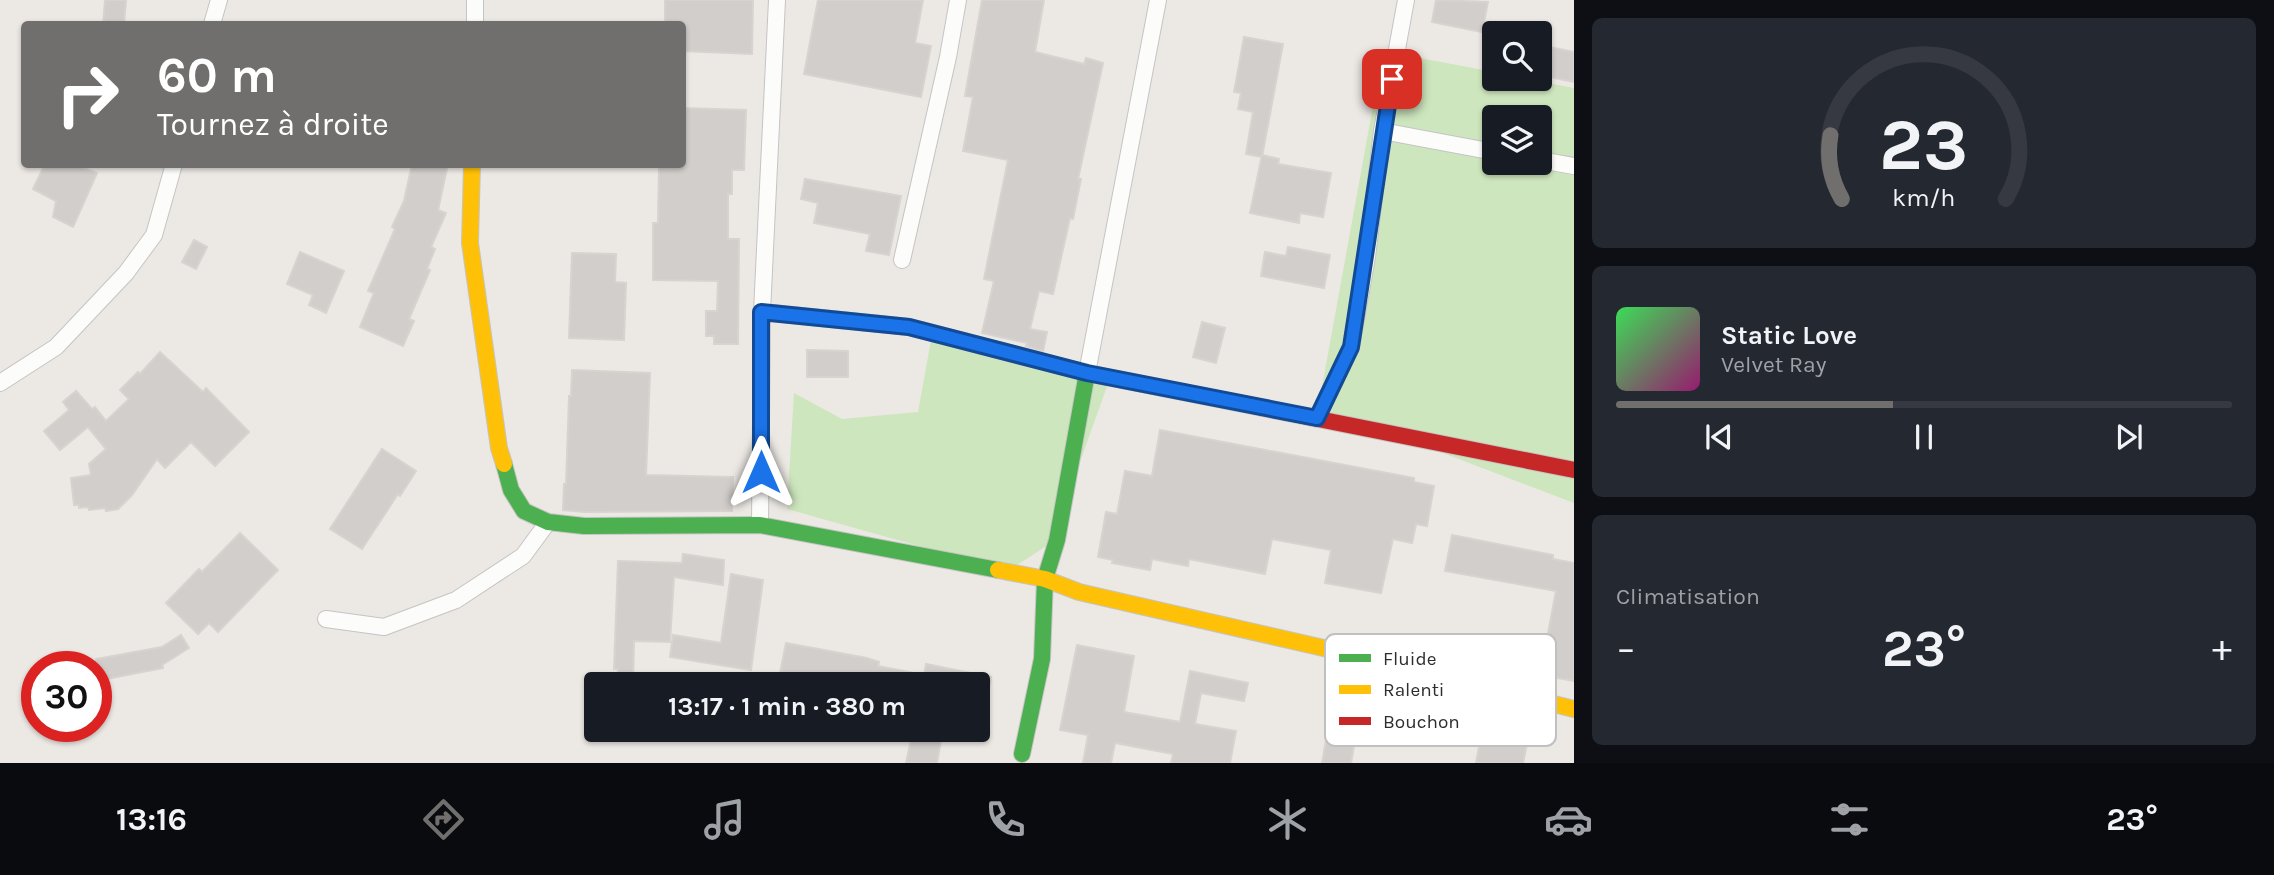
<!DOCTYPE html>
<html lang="fr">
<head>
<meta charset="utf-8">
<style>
	:root { --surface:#171b24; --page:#242831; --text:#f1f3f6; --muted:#9ea1a6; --line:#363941; --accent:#706f6e }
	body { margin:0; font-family:Karla,sans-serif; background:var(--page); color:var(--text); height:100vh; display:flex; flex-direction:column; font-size:26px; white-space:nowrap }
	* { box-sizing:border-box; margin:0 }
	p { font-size:23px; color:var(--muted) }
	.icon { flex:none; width:38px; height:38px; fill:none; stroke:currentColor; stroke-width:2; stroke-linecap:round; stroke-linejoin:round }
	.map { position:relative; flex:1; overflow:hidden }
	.details { display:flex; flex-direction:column; gap:18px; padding:18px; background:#0d0f14; width:700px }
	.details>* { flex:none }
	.hud { position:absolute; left:21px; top:21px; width:665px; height:147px; border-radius:7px; box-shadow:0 2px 5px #0004; background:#706f6e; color:#fff; overflow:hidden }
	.tools { position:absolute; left:1482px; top:21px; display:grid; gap:14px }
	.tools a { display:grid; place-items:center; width:70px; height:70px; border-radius:7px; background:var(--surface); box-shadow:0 2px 5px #0004; font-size:35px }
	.speed { position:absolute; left:21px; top:651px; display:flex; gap:14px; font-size:35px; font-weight:700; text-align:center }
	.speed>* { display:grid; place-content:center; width:91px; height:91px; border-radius:50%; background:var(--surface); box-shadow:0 2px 5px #0004; line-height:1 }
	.speed .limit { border:10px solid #d22; background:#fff; color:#111 }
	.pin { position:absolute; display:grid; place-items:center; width:60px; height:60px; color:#fff; margin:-30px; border-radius:14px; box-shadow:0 4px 10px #0006 }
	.me { position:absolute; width:77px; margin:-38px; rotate:0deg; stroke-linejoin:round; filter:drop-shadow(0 0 5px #0008) }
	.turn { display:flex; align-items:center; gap:24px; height:147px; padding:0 21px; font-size:32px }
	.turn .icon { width:91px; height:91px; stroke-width:2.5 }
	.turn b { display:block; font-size:49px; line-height:60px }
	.big { font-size:52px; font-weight:700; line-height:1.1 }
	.details .card { flex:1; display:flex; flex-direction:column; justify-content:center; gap:10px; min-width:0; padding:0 24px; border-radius:10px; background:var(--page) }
	.details .dial { align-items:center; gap:0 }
	.dial svg { height:182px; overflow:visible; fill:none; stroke:var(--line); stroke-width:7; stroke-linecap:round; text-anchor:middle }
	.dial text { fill:var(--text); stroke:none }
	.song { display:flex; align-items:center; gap:21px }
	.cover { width:84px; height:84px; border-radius:10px; background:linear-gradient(135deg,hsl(130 70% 55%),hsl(320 70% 35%)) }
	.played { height:7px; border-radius:4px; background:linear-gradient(90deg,var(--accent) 45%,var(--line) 45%) }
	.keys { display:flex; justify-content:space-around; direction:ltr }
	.heat { display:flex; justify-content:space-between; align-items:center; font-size:38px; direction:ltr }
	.trip { position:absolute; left:584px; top:672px; width:406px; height:70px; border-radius:7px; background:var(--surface); box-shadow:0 2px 5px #0004; font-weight:700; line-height:70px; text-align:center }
	.tab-bar { display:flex; height:112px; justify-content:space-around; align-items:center; background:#090b0e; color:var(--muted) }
	.tab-bar .icon { width:49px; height:49px }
	.tab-bar .selected { color:var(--accent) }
	.tab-bar b { font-size:32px; color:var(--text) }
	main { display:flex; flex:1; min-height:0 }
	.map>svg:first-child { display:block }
	.green { fill:#cee6be; fill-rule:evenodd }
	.building { fill:#d1cecb; stroke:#d7d4d0; stroke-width:2 }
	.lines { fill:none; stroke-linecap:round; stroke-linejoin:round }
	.street-casing { stroke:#c5c4c5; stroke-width:18 }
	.fast-casing { stroke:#c5c4c5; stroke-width:18 }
	.slow-casing { stroke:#c5c4c5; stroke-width:18 }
	.jam-casing { stroke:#c5c4c5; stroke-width:18 }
	.street { stroke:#fcfcfb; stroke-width:16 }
	.fast { stroke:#4caf50; stroke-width:16 }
	.slow { stroke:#ffc107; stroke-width:16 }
	.jam { stroke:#c62828; stroke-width:16 }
	.route-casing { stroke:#114b97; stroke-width:18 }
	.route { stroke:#1a73e8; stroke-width:12 }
	.key { fill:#fff; stroke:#c0c0c0; stroke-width:2 }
	.key-label { font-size:19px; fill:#2e2e2e }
</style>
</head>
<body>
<main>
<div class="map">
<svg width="1574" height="763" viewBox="0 0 1574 763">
	<rect width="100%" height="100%" fill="#ece8e4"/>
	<g class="green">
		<path d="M1383 51 1494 72V79H1527L1574 88V503L1409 440 1316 420ZM1494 117H1540V163H1494Z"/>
		<path d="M931 340 1110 378 1051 543 1008 571 787 509 794 393 842 419 918 412Z"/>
	</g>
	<g class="building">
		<path d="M105 0H126L124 24H103Z"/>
		<path d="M665 0H753L752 54 682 51V24H665Z"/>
		<path d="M818 0H923L915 43 931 46 921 97 804 74Z"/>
		<path d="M982 0H1044L1035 52 1084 64 1086 58 1103 63 1078 179H1081L1073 219 1070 218 1053 294 1039 291 1030 329 1047 332 1043 351 1026 346 1027 343 982 333 994 281 984 279 1008 160 963 151 973 97 965 96Z"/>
		<path d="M1436 0 1488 2 1482 32 1432 22Z"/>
		<path d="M1244 37 1283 44 1262 157 1246 154 1253 112 1238 109 1241 93 1234 92Z"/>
		<path d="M1545 46 1574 52V82L1540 75Z"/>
		<path d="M682 108 746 110 744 170H732V194H728V239H739L738 344H714V336H706V311H717L718 281 653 280V223H658L659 167 661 164H682Z"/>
		<path d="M1262 155 1279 159 1278 164 1331 173 1323 217 1300 213 1299 223 1250 213Z"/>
		<path d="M45 164H73L97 173 73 227 53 217 56 201 33 189Z"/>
		<path d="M412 164H448L438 210 446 213 431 247 435 249 427 269 430 270 409 319 414 321 403 346 360 327 374 293 368 291 395 229 392 227 404 201Z"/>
		<path d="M805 179 901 196 889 255 866 251 870 234 814 223 818 203 801 199Z"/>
		<path d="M194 240 207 247 196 269 182 262Z"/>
		<path d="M1288 247 1330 255 1324 288 1261 276 1265 252 1286 256Z"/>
		<path d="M300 252 344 271 326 313 309 305 313 295 287 284Z"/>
		<path d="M572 253 616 254 615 282 626 283 624 340 569 338Z"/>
		<path d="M1202 322 1225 328 1216 363 1193 357Z"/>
		<path d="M807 350 848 351V377H807Z"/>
		<path d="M160 352 203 392 206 388 249 432 215 466 191 442 165 468 157 459 132 495 118 509 106 511 105 508 89 510 88 507 79 508V505H74L71 478 91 475 89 464 106 449 88 427 60 450 44 431 69 410 63 402 76 391 92 409 95 407 106 421 129 399 120 390 138 372 140 374Z"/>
		<path d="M572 370 650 373 646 475 733 477 732 511 585 512 563 510 564 484H566L569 396H571Z"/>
		<path d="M1160 430 1414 478V482L1434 486 1427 526 1416 524 1412 543 1393 539 1381 593 1325 583 1331 550 1272 539 1265 574 1189 559 1188 566 1152 559 1150 570 1112 563 1113 560 1098 557 1106 512 1117 514 1125 471 1152 476Z"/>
		<path d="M382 449 416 471 400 496 398 494 362 549 330 529Z"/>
		<path d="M240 533 278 570 218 632 209 623 198 634 166 603 199 569 202 572Z"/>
		<path d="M1452 535 1553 555V559L1574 563V681L1540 675 1556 591 1445 571Z"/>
		<path d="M683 554 724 560 723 585 674 577 670 642 634 641 633 684H617L618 669H614L618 561 682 563Z"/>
		<path d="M731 574 763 580 751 670 670 657 673 635 721 643Z"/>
		<path d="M181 635 189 648 162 665 163 668 96 681V659L162 647Z"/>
		<path d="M786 643 867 658 879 662 878 666 924 675 926 664 991 677 990 684H813L779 678Z"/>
		<path d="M1077 645 1134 656 1124 712 1180 722 1190 671 1248 683 1244 701 1201 693 1195 724 1236 731 1230 763H1171L1173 754 1115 743 1111 763H1083L1088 735 1060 730Z"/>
		<path d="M912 735 941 740 937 763H906Z"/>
		<path d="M1327 735 1355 740 1351 763H1322Z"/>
		<path d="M1481 735 1527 744 1523 763H1476Z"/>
	</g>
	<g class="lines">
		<defs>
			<g id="street">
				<path d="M212 24 219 0"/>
				<path d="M475 24V0"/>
				<path d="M1382 131 1494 152"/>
				<path d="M1540 160 1574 166"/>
				<path d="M902 260 948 57 958 0"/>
				<path d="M762 312 909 327 1087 373 1158 0"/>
				<path d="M0 383 56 347 126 273 154 235 174 164"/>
				<path d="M1317 418 1351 347 1367 257 1382 131 1406 0"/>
				<path d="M760 525 762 312 777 0"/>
				<path d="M326 619 384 627 456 600 523 556 548 522"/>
			</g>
			<g id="fast">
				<path d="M504 464 511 490 524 511 548 522 584 526 760 525 998 570"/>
				<path d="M1022 754 1042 659 1045 579 1057 540 1087 373 1263 408"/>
			</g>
			<g id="slow">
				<path d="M472 164 470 243 499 448 504 464"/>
				<path d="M998 570 1045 579 1079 592 1398 665 1574 709"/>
			</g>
			<path id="jam" d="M1263 408 1574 470"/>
		</defs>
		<use href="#street" class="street-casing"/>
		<use href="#fast" class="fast-casing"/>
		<use href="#slow" class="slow-casing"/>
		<use href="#jam" class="jam-casing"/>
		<use href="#street" class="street"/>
		<use href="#fast" class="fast"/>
		<use href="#slow" class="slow"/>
		<use href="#jam" class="jam"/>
	</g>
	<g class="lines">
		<defs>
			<path id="route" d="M761 472V312L909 327 1087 373 1317 418 1351 347 1392 79"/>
		</defs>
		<use href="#route" class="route-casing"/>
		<use href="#route" class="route"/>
	</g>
	<rect x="1325" y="634" width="231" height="112" rx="10" class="key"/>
	<rect x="1339" y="654" width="32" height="8" fill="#4caf50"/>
	<rect x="1339" y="685" width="32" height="9" fill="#ffc107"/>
	<rect x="1339" y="717" width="32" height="8" fill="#c62828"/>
	<g class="key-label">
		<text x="1383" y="665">Fluide</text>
		<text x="1383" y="696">Ralenti</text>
		<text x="1383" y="728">Bouchon</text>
	</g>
</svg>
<div class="tools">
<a><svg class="icon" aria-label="search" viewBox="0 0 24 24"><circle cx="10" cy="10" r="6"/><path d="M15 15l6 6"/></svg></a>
<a><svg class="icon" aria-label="layers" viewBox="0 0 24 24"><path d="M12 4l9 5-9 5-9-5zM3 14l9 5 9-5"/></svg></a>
</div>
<div class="speed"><div class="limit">30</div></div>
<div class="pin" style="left:1392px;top:79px;background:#d93025"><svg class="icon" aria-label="arrive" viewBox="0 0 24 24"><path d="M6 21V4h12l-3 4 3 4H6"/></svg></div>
<svg class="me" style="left:761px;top:472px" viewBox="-20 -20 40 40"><path d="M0-17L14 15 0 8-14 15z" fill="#1a73e8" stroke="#fff" stroke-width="4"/></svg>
<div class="trip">13:17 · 1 min · 380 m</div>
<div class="hud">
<div class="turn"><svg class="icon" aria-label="right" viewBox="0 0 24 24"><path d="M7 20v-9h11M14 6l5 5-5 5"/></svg><div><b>60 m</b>Tournez à droite</div></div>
</div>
</div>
<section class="details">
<div class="card dial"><svg viewBox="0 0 100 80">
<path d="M14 69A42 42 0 1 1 86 69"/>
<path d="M14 69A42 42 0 0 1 9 41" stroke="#706f6e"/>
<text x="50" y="56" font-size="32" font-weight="700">23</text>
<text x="50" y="72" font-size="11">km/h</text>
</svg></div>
<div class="card">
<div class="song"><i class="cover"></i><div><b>Static Love</b><p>Velvet Ray</p></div></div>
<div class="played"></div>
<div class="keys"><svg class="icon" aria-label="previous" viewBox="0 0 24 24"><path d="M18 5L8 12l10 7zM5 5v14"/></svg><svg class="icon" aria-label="pause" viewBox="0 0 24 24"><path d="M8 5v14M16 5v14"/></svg><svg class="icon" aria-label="next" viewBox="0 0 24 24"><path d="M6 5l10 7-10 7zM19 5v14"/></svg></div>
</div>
<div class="card"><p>Climatisation</p>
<div class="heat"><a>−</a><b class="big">23°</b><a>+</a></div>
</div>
</section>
</main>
<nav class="tab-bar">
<b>13:16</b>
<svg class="icon selected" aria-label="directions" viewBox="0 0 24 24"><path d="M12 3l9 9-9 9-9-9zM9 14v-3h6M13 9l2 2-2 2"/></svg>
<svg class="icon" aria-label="music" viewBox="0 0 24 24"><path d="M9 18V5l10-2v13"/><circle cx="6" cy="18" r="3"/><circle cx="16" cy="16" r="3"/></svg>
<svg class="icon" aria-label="phone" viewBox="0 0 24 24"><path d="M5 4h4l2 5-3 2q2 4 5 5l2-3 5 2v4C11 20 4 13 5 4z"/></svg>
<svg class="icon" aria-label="climate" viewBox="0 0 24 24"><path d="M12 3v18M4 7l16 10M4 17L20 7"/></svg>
<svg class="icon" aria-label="car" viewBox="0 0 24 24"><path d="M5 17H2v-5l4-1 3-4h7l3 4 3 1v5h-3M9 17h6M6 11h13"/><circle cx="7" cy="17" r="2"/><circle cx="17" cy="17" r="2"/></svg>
<svg class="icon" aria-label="filters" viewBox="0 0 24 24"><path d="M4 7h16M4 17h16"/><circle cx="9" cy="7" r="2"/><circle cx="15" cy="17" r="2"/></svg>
<b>23°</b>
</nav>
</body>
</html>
